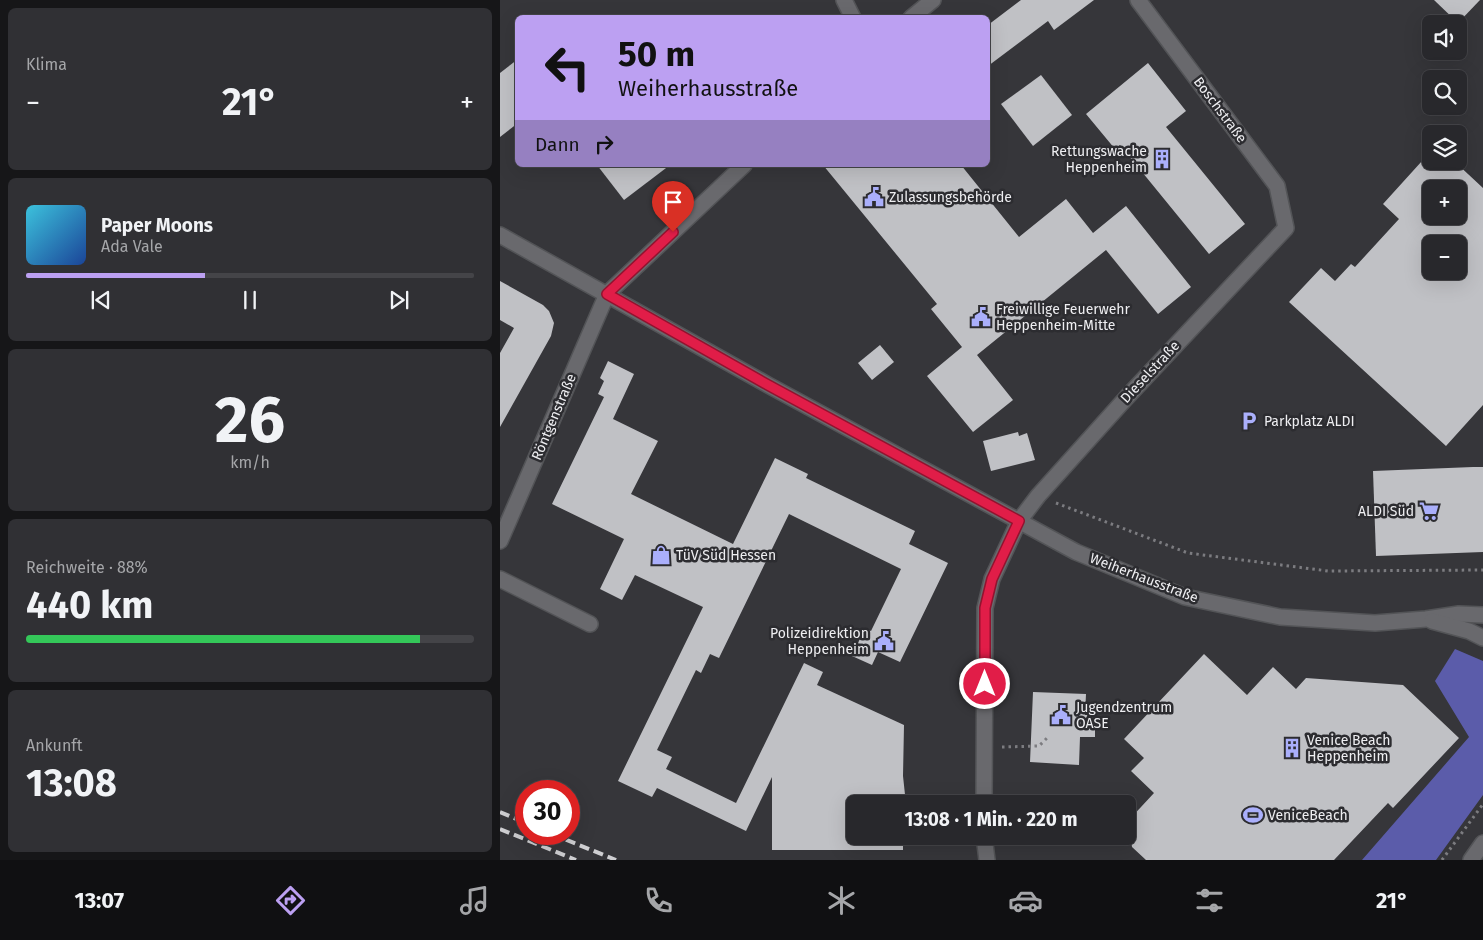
<!DOCTYPE html>
<html lang="de">
<head>
<meta charset="utf-8">
<style>
	:root { --surface:#28282c; --page:#303034; --text:#f1f3f6; --muted:#a5a6a9; --line:#444448; --accent:#bca0f2 }
	body { margin:0; font-family:"Fira Sans",sans-serif; background:var(--page); color:var(--text); height:100vh; display:flex; flex-direction:column; font-size:19px; white-space:nowrap }
	* { box-sizing:border-box; margin:0 }
	p { font-size:16px; color:var(--muted) }
	.icon { flex:none; width:28px; height:28px; fill:none; stroke:currentColor; stroke-width:2; stroke-linecap:round; stroke-linejoin:round }
	.map { position:relative; flex:1; overflow:hidden }
	.sheet { display:flex; flex-direction:column; gap:8px; padding:8px; background:#161618; width:500px }
	.sheet>* { flex:none }
	.banner { position:absolute; left:15px; top:15px; width:475px; height:152px; border-radius:8px; box-shadow:0 5px 20px #0002,0 0 0 1px var(--line); background:#bca0f2; color:#111; overflow:hidden }
	.tools { position:absolute; left:922px; top:15px; display:grid; gap:10px }
	.tools a { display:grid; place-items:center; width:45px; height:45px; border-radius:8px; background:var(--surface); box-shadow:0 5px 20px #0002,0 0 0 1px var(--line); font-size:25px }
	.speed { position:absolute; left:15px; top:780px; display:flex; gap:10px; font-size:25px; font-weight:700; text-align:center }
	.speed>* { display:grid; place-content:center; width:65px; height:65px; border-radius:50%; background:var(--surface); box-shadow:0 5px 20px #0002,0 0 0 1px var(--line); line-height:1 }
	.speed .limit { border:8px solid #d22; background:#fff; color:#111 }
	.pin { position:absolute; display:grid; place-items:center; width:42px; height:42px; color:#fff; margin:-51px -21px; border-radius:50% 50% 50% 0; rotate:-45deg; box-shadow:0 0 5px #0007 }
	.pin .icon { rotate:45deg }
	.me { position:absolute; width:55px; margin:-28px; rotate:0deg; stroke-linejoin:round; filter:drop-shadow(0 0 4px #0008) }
	.turn { display:flex; align-items:center; gap:18px; height:105px; padding:0 20px; font-size:22px }
	.turn .icon { width:65px; height:65px; stroke-width:2.5 }
	.turn b { display:block; font-size:35px; line-height:42px }
	.then { display:flex; align-items:center; height:48px; padding:0 20px; background:#0003; gap:10px; font-size:19px }
	.big { font-size:38px; font-weight:700; line-height:1.1 }
	.sheet .widget { flex:1; display:flex; flex-direction:column; justify-content:center; gap:8px; min-width:0; padding:0 18px; border-radius:8px; background:var(--page) }
	.sheet .dial { align-items:center; gap:0 }
	.dial b { font-size:65px; line-height:1 }
	.song { display:flex; align-items:center; gap:15px }
	.cover { width:60px; height:60px; border-radius:8px; background:linear-gradient(135deg,hsl(190 70% 55%),hsl(220 70% 35%)) }
	.played { height:5px; border-radius:2px; background:linear-gradient(90deg,var(--accent) 40%,var(--line) 40%) }
	.keys { display:flex; justify-content:space-around; direction:ltr }
	.heat { display:flex; justify-content:space-between; align-items:center; font-size:28px; direction:ltr }
	.charge { height:8px; border-radius:4px; background:linear-gradient(90deg,#34c759 88%,var(--line) 0) }
	.trip { position:absolute; left:346px; top:795px; width:290px; height:50px; border-radius:8px; background:var(--surface); box-shadow:0 5px 20px #0002,0 0 0 1px var(--line); font-weight:700; line-height:50px; text-align:center }
	.dock { display:flex; height:80px; justify-content:space-around; align-items:center; background:#101012; color:var(--muted) }
	.dock .icon { width:35px; height:35px }
	.dock .selected { color:var(--accent) }
	.dock b { font-size:22px; color:var(--text) }
	main { display:flex; flex:1; min-height:0 }
	.map>svg:first-child { display:block }
	.forest { fill:#5b5caa }
	.building { fill:#c0c1c5; fill-rule:evenodd }
	.lines { fill:none; stroke-linecap:round; stroke-linejoin:round }
	.street-casing { stroke:#535457; stroke-width:18 }
	.secondary-casing { stroke:#535457; stroke-width:18 }
	.path { stroke:#7c7c80; stroke-width:3; stroke-dasharray:2.5 4; stroke-linecap:butt }
	.street { stroke:#69696d; stroke-width:15 }
	.secondary { stroke:#69696d; stroke-width:15 }
	.rail { stroke:#cfcfd2; stroke-width:4; stroke-dasharray:10 5; stroke-linecap:butt }
	.route-casing { stroke:#92132f; stroke-width:12 }
	.route { stroke:#e11d48; stroke-width:9 }
	.labels { text-anchor:middle; dominant-baseline:central; stroke-width:5; stroke-linejoin:round; paint-order:stroke }
	.street-label { font-size:14px; fill:#eeeef1; stroke:#2c2c30 }
	.poi-label { font-size:14px; fill:#eeeef1; stroke:#2c2c30; text-anchor:start }
</style>
</head>
<body>
<main>
<section class="sheet">
<div class="widget"><p>Klima</p>
<div class="heat"><a>−</a><b class="big">21°</b><a>+</a></div>
</div>
<div class="widget">
<div class="song"><i class="cover"></i><div><b>Paper Moons</b><p>Ada Vale</p></div></div>
<div class="played"></div>
<div class="keys"><svg class="icon" aria-label="previous" viewBox="0 0 24 24"><path d="M18 5L8 12l10 7zM5 5v14"/></svg><svg class="icon" aria-label="pause" viewBox="0 0 24 24"><path d="M8 5v14M16 5v14"/></svg><svg class="icon" aria-label="next" viewBox="0 0 24 24"><path d="M6 5l10 7-10 7zM19 5v14"/></svg></div>
</div>
<div class="widget dial"><b>26</b><p>km/h</p></div>
<div class="widget"><p>Reichweite · 88%</p><b class="big">440 km</b><div class="charge"></div></div>
<div class="widget"><p>Ankunft</p><b class="big">13:08</b></div>
</section>
<div class="map">
<svg width="983" height="860" viewBox="0 0 983 860">
	<rect width="100%" height="100%" fill="#36363a"/>
	<path class="forest" d="M955 649 983 661V795L936 860H862L969 737 935 681Z"/>
	<g class="building">
		<path d="M521 0H594L554 30 548 21 488 66V25Z"/>
		<path d="M934 0H980L958 23Z"/>
		<path d="M18 59V123L0 137V73Z"/>
		<path d="M648 63 686 111 666 127 745 224 709 254 620 145 615 149 586 114Z"/>
		<path d="M541 75 572 115 533 146 501 104Z"/>
		<path d="M922 161H954L983 188V405L946 446 789 302 821 268 835 281 851 264 855 267 899 219 883 204ZM931 189H959V216H931ZM931 244H959V271H931Z"/>
		<path d="M97 165H170L124 200Z"/>
		<path d="M323 165H461L519 237 566 199 593 233 626 206 691 287 658 314 606 250 477 355 513 400 473 432 427 376 462 347 431 309 437 304Z"/>
		<path d="M0 281 43 305 49 311 54 323 51 336 0 427V353L14 328 0 320Z"/>
		<path d="M380 345 394 362 372 380 358 363Z"/>
		<path d="M108 361 134 374 113 419 158 441 131 494 233 544 275 458 308 474 306 478 415 531 409 544 448 563 400 662 378 652 372 665 352 656 365 628 371 631 401 569 289 514 219 658 210 654 201 673 196 670 157 750 172 757 166 769 236 803 304 663 323 672 317 685 404 725 403 776 406 804H355V836H403V850H272V777L246 831 157 788 152 797 118 781 203 607 135 575 122 600 100 589 124 539 52 504 104 397 98 394 104 381 100 378Z"/>
		<path d="M518 432 519 436 527 433 535 460 491 471 483 441Z"/>
		<path d="M973 467H983V552L876 556 873 471Z"/>
		<path d="M704 654 747 695 773 667 796 689 806 678 903 685 959 738 893 808 888 803 834 860H646L632 847 628 821 654 793 631 771 644 758 624 739Z"/>
		<path d="M533 692 586 694 585 715H595V737H580L579 765 530 762Z"/>
	</g>
	<g class="lines">
		<defs>
			<g id="street">
				<path d="M344 0 353 18"/>
				<path d="M411 18 433 0"/>
				<path d="M0 235 268 385 576 552 685 597 780 617 875 623 926 619 959 614 983 615"/>
				<path d="M0 541 107 294 244 165"/>
				<path d="M0 579 90 624"/>
				<path d="M932 621 969 631 983 638"/>
				<path d="M484 804 485 608 492 579 519 521 538 496 627 397 786 228 777 186 638 0"/>
				<path d="M484 836 487 860"/>
			</g>
			<path id="secondary" d="M971 860 983 843"/>
		</defs>
		<use href="#street" class="street-casing"/>
		<use href="#secondary" class="secondary-casing"/>
		<g class="path">
			<path d="M556 503 688 553 828 571 983 570"/>
			<path d="M502 747 539 746 549 736"/>
			<path d="M942 860 983 804"/>
		</g>
		<use href="#street" class="street"/>
		<use href="#secondary" class="secondary"/>
		<g class="rail">
			<path d="M0 812 26 823"/>
			<path d="M0 829 76 860"/>
			<path d="M52 834 116 860"/>
		</g>
	</g>
	<g class="lines">
		<defs>
			<path id="route" d="M173 232 107 294 268 385 519 521 492 579 485 608V684"/>
		</defs>
		<use href="#route" class="route-casing"/>
		<use href="#route" class="route"/>
	</g>
	<defs>
		<symbol id="building-bare" viewBox="-9 -9 18 18"><path d="M-4-6H4V6H1V3H-1V6H-4ZM-2.5-4.3h1.7v1.8h-1.7ZM.8-4.3h1.7v1.8H.8ZM-2.5-1h1.7V.8h-1.7ZM.8-1h1.7V.8H.8Z" fill="#aaaffb" stroke="#2c2c30" stroke-width="2.5" paint-order="stroke"/></symbol>
		<symbol id="civic-bare" viewBox="-9 -9 18 18"><path d="M-.6-6.5H3V-4.5H.6V-3L4-1V1h2V6H-6V1h2V-1L-.6-3ZM-1.2 2.5V6h2.4V2.5Z" fill="#aaaffb" stroke="#2c2c30" stroke-width="2.5" paint-order="stroke"/></symbol>
		<symbol id="parking-bare" viewBox="-9 -9 18 18"><path d="M-3.5-5.5H1a3.5 3.5 0 0 1 0 7H-1V5.5H-3.5ZM-1-3.4V-.6H.8a1.4 1.4 0 0 0 0-2.8Z" fill="#aaaffb" stroke="#2c2c30" stroke-width="2.5" paint-order="stroke"/></symbol>
		<symbol id="supermarket-bare" viewBox="-9 -9 18 18"><path d="M-6-5.5h2.5l.6 2H6L4.5 2H-2.5L-4.4-4H-6ZM-1.5 3.2a1.3 1.3 0 1 0 .1 0ZM3 3.2a1.3 1.3 0 1 0 .1 0Z" fill="#aaaffb" stroke="#2c2c30" stroke-width="2.5" paint-order="stroke"/></symbol>
		<symbol id="shop-bare" viewBox="-9 -9 18 18"><path d="M-5-2.5h2.3a2.7 3.5 0 0 1 5.4 0H5L5.5 6h-11ZM-1.5-2.5h3a1.5 2.3 0 0 0-3 0Z" fill="#aaaffb" stroke="#2c2c30" stroke-width="2.5" paint-order="stroke"/></symbol>
		<symbol id="stadium-bare" viewBox="-9 -9 18 18"><path d="M0-5a6.5 5 0 1 0 0 10a6.5 5 0 1 0 0-10ZM-3.5-1.8h7v3.6h-7Z" fill="#aaaffb" stroke="#2c2c30" stroke-width="2.5" paint-order="stroke"/></symbol>
	</defs>
	<g fill-rule="evenodd">
		<use href="#building-bare" x="648" y="145" width="28" height="28"/>
		<use href="#civic-bare" x="360" y="183" width="28" height="28"/>
		<use href="#civic-bare" x="467" y="303" width="28" height="28"/>
		<use href="#parking-bare" x="735" y="407" width="28" height="28"/>
		<use href="#supermarket-bare" x="915" y="497" width="28" height="28"/>
		<use href="#shop-bare" x="147" y="541" width="28" height="28"/>
		<use href="#civic-bare" x="370" y="627" width="28" height="28"/>
		<use href="#civic-bare" x="547" y="701" width="28" height="28"/>
		<use href="#building-bare" x="778" y="734" width="28" height="28"/>
		<use href="#stadium-bare" x="739" y="801" width="28" height="28"/>
	</g>
	<g class="labels">
		<g class="street-label">
			<text transform="translate(720 110) rotate(53)">Boschstraße</text>
			<text transform="translate(650 372) rotate(-47)">Dieselstraße</text>
			<text transform="translate(54 417) rotate(-67)">Röntgenstraße</text>
			<text transform="translate(644 578) rotate(21)">Weiherhausstraße</text>
		</g>
		<g class="poi-label">
			<text x="647" y="151" text-anchor="end">Rettungswache<tspan x="647" dy="16">Heppenheim</tspan></text>
			<text x="389" y="197">Zulassungsbehörde</text>
			<text x="496" y="309">Freiwillige Feuerwehr<tspan x="496" dy="16">Heppenheim-Mitte</tspan></text>
			<text x="764" y="421">Parkplatz ALDI</text>
			<text x="914" y="511" text-anchor="end">ALDI Süd</text>
			<text x="176" y="555">TüV Süd Hessen</text>
			<text x="369" y="633" text-anchor="end">Polizeidirektion<tspan x="369" dy="16">Heppenheim</tspan></text>
			<text x="576" y="707">Jugendzentrum<tspan x="576" dy="16">OASE</tspan></text>
			<text x="807" y="740">Venice Beach<tspan x="807" dy="16">Heppenheim</tspan></text>
			<text x="768" y="815">VeniceBeach</text>
		</g>
	</g>
</svg>
<div class="tools">
<a><svg class="icon" aria-label="sound" viewBox="0 0 24 24"><path d="M4 9h4l5-4v14l-5-4H4zM17 9q2 3 0 6"/></svg></a>
<a><svg class="icon" aria-label="search" viewBox="0 0 24 24"><circle cx="10" cy="10" r="6"/><path d="M15 15l6 6"/></svg></a>
<a><svg class="icon" aria-label="layers" viewBox="0 0 24 24"><path d="M12 4l9 5-9 5-9-5zM3 14l9 5 9-5"/></svg></a>
<a>+</a>
<a>−</a>
</div>
<div class="speed"><div class="limit">30</div></div>
<div class="pin" style="left:173px;top:232px;background:#d93025"><svg class="icon" aria-label="arrive" viewBox="0 0 24 24"><path d="M6 21V4h12l-3 4 3 4H6"/></svg></div>
<svg class="me" style="left:485px;top:684px" viewBox="-20 -20 40 40"><circle r="17" fill="#e11d48" stroke="#fff" stroke-width="3"/><path d="M0-11L8 9 0 5-8 9z" fill="#fff"/></svg>
<div class="trip">13:08 · 1 Min. · 220 m</div>
<div class="banner">
<div class="turn"><svg class="icon" aria-label="left" viewBox="0 0 24 24"><path d="M17 20v-9H6M10 6l-5 5 5 5"/></svg><div><b>50 m</b>Weiherhausstraße</div></div>
<div class="then">Dann<svg class="icon" aria-label="right" viewBox="0 0 24 24"><path d="M7 20v-9h11M14 6l5 5-5 5"/></svg></div>
</div>
</div>
</main>
<nav class="dock">
<b>13:07</b>
<svg class="icon selected" aria-label="directions" viewBox="0 0 24 24"><path d="M12 3l9 9-9 9-9-9zM9 14v-3h6M13 9l2 2-2 2"/></svg>
<svg class="icon" aria-label="music" viewBox="0 0 24 24"><path d="M9 18V5l10-2v13"/><circle cx="6" cy="18" r="3"/><circle cx="16" cy="16" r="3"/></svg>
<svg class="icon" aria-label="phone" viewBox="0 0 24 24"><path d="M5 4h4l2 5-3 2q2 4 5 5l2-3 5 2v4C11 20 4 13 5 4z"/></svg>
<svg class="icon" aria-label="climate" viewBox="0 0 24 24"><path d="M12 3v18M4 7l16 10M4 17L20 7"/></svg>
<svg class="icon" aria-label="car" viewBox="0 0 24 24"><path d="M5 17H2v-5l4-1 3-4h7l3 4 3 1v5h-3M9 17h6M6 11h13"/><circle cx="7" cy="17" r="2"/><circle cx="17" cy="17" r="2"/></svg>
<svg class="icon" aria-label="filters" viewBox="0 0 24 24"><path d="M4 7h16M4 17h16"/><circle cx="9" cy="7" r="2"/><circle cx="15" cy="17" r="2"/></svg>
<b>21°</b>
</nav>
</body>
</html>
